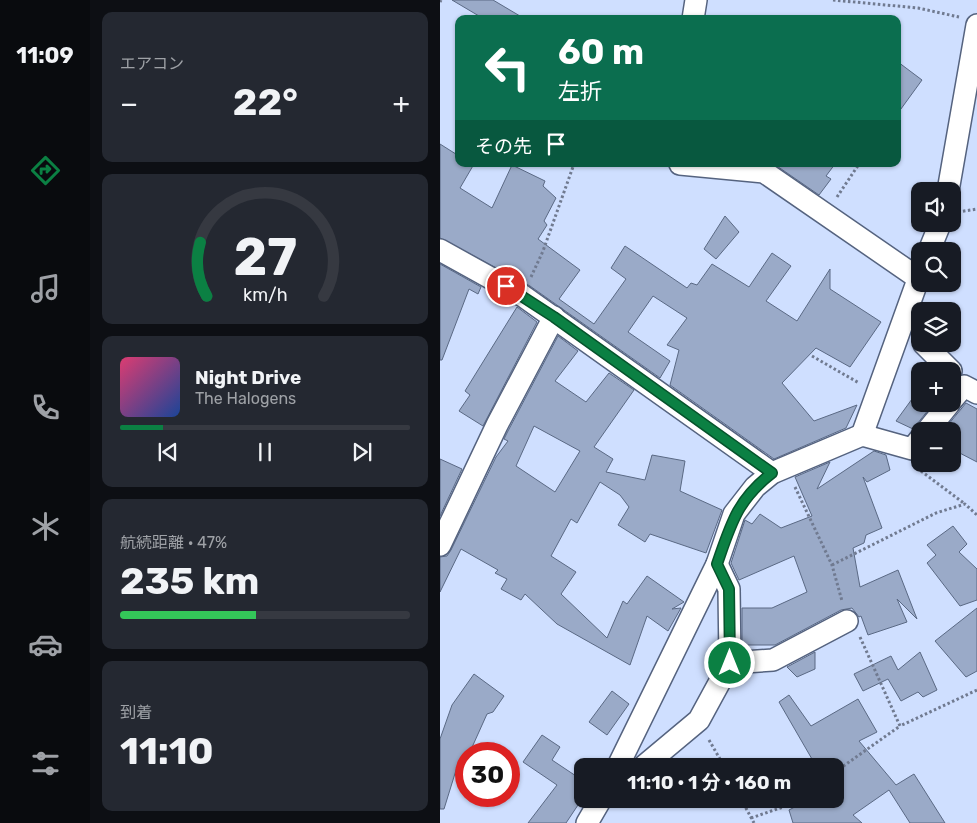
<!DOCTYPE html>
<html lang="ja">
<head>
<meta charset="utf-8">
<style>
	:root { --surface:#171b24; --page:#242831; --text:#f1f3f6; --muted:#9ea1a6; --line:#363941; --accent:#0b8043 }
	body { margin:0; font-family:Rubik,"Noto Sans JP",sans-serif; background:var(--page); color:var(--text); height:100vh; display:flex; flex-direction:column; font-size:19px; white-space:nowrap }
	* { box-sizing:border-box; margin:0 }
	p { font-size:16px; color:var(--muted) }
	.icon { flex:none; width:28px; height:28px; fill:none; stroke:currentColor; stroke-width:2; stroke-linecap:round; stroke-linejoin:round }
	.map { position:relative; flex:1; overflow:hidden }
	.side { display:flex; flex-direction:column; gap:12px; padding:12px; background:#0d0f14; width:350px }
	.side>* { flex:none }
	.hud { position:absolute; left:15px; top:15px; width:446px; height:152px; border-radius:10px; box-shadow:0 1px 4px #0004; background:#0b6e4f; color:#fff; overflow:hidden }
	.fabs { position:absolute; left:471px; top:182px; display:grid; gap:10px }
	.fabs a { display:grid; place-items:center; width:50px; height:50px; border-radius:10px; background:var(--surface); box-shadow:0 1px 4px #0004; font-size:25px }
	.speed { position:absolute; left:15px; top:742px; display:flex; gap:10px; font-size:25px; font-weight:700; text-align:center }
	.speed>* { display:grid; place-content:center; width:65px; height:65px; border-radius:50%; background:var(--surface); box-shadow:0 1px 4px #0004; line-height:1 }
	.speed .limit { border:8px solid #d22; background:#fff; color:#111 }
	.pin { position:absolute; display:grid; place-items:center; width:42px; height:42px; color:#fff; margin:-21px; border:2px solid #fff; border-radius:50%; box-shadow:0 1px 5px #0007 }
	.me { position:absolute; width:55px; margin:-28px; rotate:0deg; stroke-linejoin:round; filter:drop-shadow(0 0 4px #0008) }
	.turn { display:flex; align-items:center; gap:18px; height:105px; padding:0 20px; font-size:22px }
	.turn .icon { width:65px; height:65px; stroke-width:2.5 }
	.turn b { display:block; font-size:35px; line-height:42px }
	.then { display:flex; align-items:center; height:48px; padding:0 20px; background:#0003; gap:10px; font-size:19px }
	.big { font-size:38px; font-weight:700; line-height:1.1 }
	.side .tile { flex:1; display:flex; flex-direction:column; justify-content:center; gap:8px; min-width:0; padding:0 18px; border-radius:10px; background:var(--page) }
	.side .dial { align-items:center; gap:0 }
	.dial svg { height:130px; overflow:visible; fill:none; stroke:var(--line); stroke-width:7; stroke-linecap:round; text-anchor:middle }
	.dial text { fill:var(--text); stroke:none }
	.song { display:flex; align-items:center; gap:15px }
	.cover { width:60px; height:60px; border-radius:8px; background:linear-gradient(135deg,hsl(340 70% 55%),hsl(220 70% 35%)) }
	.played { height:5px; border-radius:2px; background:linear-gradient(90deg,var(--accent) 15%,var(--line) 15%) }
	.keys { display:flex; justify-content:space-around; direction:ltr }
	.heat { display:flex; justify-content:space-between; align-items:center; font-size:28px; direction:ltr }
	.charge { height:8px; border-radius:4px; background:linear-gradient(90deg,#34c759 47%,var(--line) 0) }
	.trip { position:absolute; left:134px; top:758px; width:270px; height:50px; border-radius:10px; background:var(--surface); box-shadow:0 1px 4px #0004; font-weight:700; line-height:50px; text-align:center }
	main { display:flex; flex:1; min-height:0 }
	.menu { display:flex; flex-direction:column; width:90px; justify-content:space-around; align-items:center; background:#090b0e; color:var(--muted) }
	.menu .icon { width:35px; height:35px }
	.menu .active { color:var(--accent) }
	.menu b { font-size:22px; color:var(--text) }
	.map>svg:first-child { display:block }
	.building { fill:#9aaac8; stroke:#5a6984; fill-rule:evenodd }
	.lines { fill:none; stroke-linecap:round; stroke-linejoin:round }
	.minor-casing { stroke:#55637f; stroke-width:24 }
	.path { stroke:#707a90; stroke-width:3; stroke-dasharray:2.5 2.5; stroke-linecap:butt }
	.minor { stroke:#fff; stroke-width:21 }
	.route-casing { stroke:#07532c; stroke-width:12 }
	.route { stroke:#0b8043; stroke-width:9 }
</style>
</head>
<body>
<main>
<nav class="menu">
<b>11:09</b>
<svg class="icon active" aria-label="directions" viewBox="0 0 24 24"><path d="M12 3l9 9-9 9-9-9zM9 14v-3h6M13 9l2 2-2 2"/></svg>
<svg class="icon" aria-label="music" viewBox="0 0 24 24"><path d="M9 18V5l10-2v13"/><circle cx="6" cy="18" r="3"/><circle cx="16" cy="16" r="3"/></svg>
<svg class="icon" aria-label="phone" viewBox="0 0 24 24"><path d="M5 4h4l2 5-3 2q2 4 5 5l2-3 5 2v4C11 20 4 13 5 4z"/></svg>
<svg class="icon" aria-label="climate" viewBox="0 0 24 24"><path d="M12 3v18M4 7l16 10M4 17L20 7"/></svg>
<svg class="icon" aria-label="car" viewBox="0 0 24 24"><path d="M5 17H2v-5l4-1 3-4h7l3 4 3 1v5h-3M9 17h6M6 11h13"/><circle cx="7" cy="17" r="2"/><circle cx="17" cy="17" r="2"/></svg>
<svg class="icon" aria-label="filters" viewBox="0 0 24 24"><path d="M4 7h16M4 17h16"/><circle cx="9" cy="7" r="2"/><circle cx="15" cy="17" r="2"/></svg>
</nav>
<section class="side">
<div class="tile"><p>エアコン</p>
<div class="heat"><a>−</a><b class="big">22°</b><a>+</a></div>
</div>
<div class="tile dial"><svg viewBox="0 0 100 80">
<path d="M14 69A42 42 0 1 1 86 69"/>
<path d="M14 69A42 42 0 0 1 10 36" stroke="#0b8043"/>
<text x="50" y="56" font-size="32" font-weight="700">27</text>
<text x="50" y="72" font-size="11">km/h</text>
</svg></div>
<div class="tile">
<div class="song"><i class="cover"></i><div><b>Night Drive</b><p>The Halogens</p></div></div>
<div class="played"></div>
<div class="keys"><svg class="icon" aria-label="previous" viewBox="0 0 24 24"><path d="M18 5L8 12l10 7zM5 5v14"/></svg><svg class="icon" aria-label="pause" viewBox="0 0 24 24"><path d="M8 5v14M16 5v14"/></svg><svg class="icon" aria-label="next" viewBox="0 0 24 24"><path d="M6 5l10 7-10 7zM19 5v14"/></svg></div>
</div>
<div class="tile"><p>航続距離 · 47%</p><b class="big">235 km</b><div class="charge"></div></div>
<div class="tile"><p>到着</p><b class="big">11:10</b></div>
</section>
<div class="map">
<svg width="537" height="823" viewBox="0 0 537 823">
	<rect width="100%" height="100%" fill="#cfdfff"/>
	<g class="building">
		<path d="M12 0H53L85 19H44Z"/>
		<path d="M458 62 482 80 458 113Z"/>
		<path d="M0 144 19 156V164H34L20 188 52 208 72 165 105 181 103 186 116 198 104 221 107 225 98 239 140 270 119 299 154 324 186 279 171 268 185 246 247 288 251 283 257 285 272 264 309 287 332 253 351 266 326 301 357 321 390 269V289L441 322 410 367 376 348 342 383 374 421 417 405 406 428 334 459 230 385 239 350 227 345 247 318 213 296 188 332 230 361 220 378 90 286 0 238Z"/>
		<path d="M334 164H395L386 176 391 179 379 195Z"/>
		<path d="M285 216 299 232 276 259 264 249Z"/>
		<path d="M0 264 41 287 38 294 29 289 2 360H0Z"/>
		<path d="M77 307 97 322 43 426 19 411 30 395 25 391Z"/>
		<path d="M118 336 138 351 115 381 146 402 169 373 194 390 154 447 173 459 166 472 205 480 212 455 245 461 240 491 282 510 266 553 210 534 205 542 178 525 189 507 180 495 160 482 137 523 131 519 111 556 136 572 121 594 167 638 183 601 187 604 207 576 244 602 232 609 241 608 228 631 207 616 190 665 117 624 85 594 81 600 61 589 67 579 55 573 58 570 21 549 0 592V557L7 556 11 550 56 457 68 441 64 439 68 431ZM94 426 140 451 115 492 76 466Z"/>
		<path d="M480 388V404H493L473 429 456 421Z"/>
		<path d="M526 403 537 409V462L512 449V431H503Z"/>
		<path d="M434 451 446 455 450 470 427 482 423 477 442 528 426 535 424 543 413 548 420 587 458 570 477 619 457 599 467 622 428 635 421 616 419 617 412 608 401 610 335 645H302V608H332L367 592 354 556 299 580 291 563 305 520 312 524 320 514 341 528 372 516 355 477 390 462 377 489Z"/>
		<path d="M0 459 22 469 0 516Z"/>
		<path d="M513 526 527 544 519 552 537 569V600L520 606 487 563 496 555 487 545Z"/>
		<path d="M537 608V671L526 677 495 641Z"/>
		<path d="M375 652V669L357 677 347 667Z"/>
		<path d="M480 652 497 690 483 697 478 692 461 701 448 679 423 691 414 674 451 656 458 670Z"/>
		<path d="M34 674 64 696 53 712 47 714 29 754H26L22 769 17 767 4 809H0V739L12 705Z"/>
		<path d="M172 691 189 704 167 735 149 722Z"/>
		<path d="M349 695 371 726 418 699 437 732 419 741 456 785 474 774 505 823H470L449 790 413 815 422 823H353L349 810 370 799H395V766H376L339 702Z"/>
		<path d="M102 735 120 747 112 760 142 780V799L126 823H88L117 785 83 762Z"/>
	</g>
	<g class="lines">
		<defs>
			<g id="minor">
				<path d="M253 19 256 0"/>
				<path d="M240 164 324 172 478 278"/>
				<path d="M508 191 537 25"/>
				<path d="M0 250 83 296 332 473"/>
				<path d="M489 251 500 224"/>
				<path d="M484 344 511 371"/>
				<path d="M512 400 524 386 537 393"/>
				<path d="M487 431 509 404"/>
				<path d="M422 435 480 274"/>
				<path d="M0 545 57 425 114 317"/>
				<path d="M290 663 333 660 407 621"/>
				<path d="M178 766 277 564 294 514 315 487 332 473 422 435 472 449 480 439"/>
				<path d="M204 766 259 720 290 663 289 589 277 564"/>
				<path d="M147 823 161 799"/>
			</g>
		</defs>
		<use href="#minor" class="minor-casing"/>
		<g class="path">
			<path d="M393 0 478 8 519 17"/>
			<path d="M0 2 1 0"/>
			<path d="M397 197 419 164"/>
			<path d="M518 212 537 209"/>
			<path d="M91 277 103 251 134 164"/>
			<path d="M372 356 419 383"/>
			<path d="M477 468 525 504"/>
			<path d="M355 487 392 565 402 601"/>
			<path d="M392 565 496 513 525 504 537 515"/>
			<path d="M420 637 460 726 537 690"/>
			<path d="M269 740 284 766"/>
			<path d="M395 772 460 726"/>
			<path d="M301 799 314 823"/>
			<path d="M311 818 346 806 357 799"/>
		</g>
		<use href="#minor" class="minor"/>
	</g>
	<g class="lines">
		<defs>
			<path id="route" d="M66 286 114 317 332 473C297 500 291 524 277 564L289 589 290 663"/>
		</defs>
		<use href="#route" class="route-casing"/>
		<use href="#route" class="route"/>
	</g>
</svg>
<div class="fabs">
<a><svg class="icon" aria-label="sound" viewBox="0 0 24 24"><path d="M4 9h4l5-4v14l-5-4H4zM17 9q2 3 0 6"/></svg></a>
<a><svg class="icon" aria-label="search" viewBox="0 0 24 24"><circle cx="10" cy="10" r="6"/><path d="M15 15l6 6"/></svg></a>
<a><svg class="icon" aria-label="layers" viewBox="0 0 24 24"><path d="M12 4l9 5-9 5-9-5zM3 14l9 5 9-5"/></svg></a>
<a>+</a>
<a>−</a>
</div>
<div class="speed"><div class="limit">30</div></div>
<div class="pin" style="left:66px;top:286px;background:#d93025"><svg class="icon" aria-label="arrive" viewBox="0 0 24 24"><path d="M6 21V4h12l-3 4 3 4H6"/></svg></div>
<svg class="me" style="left:290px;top:663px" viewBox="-20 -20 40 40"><circle r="17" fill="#0b8043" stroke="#fff" stroke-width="3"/><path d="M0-11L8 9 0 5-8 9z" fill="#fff"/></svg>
<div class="trip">11:10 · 1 分 · 160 m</div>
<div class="hud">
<div class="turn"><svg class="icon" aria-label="left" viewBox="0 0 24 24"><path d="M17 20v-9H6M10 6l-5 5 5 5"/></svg><div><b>60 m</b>左折</div></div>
<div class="then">その先<svg class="icon" aria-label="arrive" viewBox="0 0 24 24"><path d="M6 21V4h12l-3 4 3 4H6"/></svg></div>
</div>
</div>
</main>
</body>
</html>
